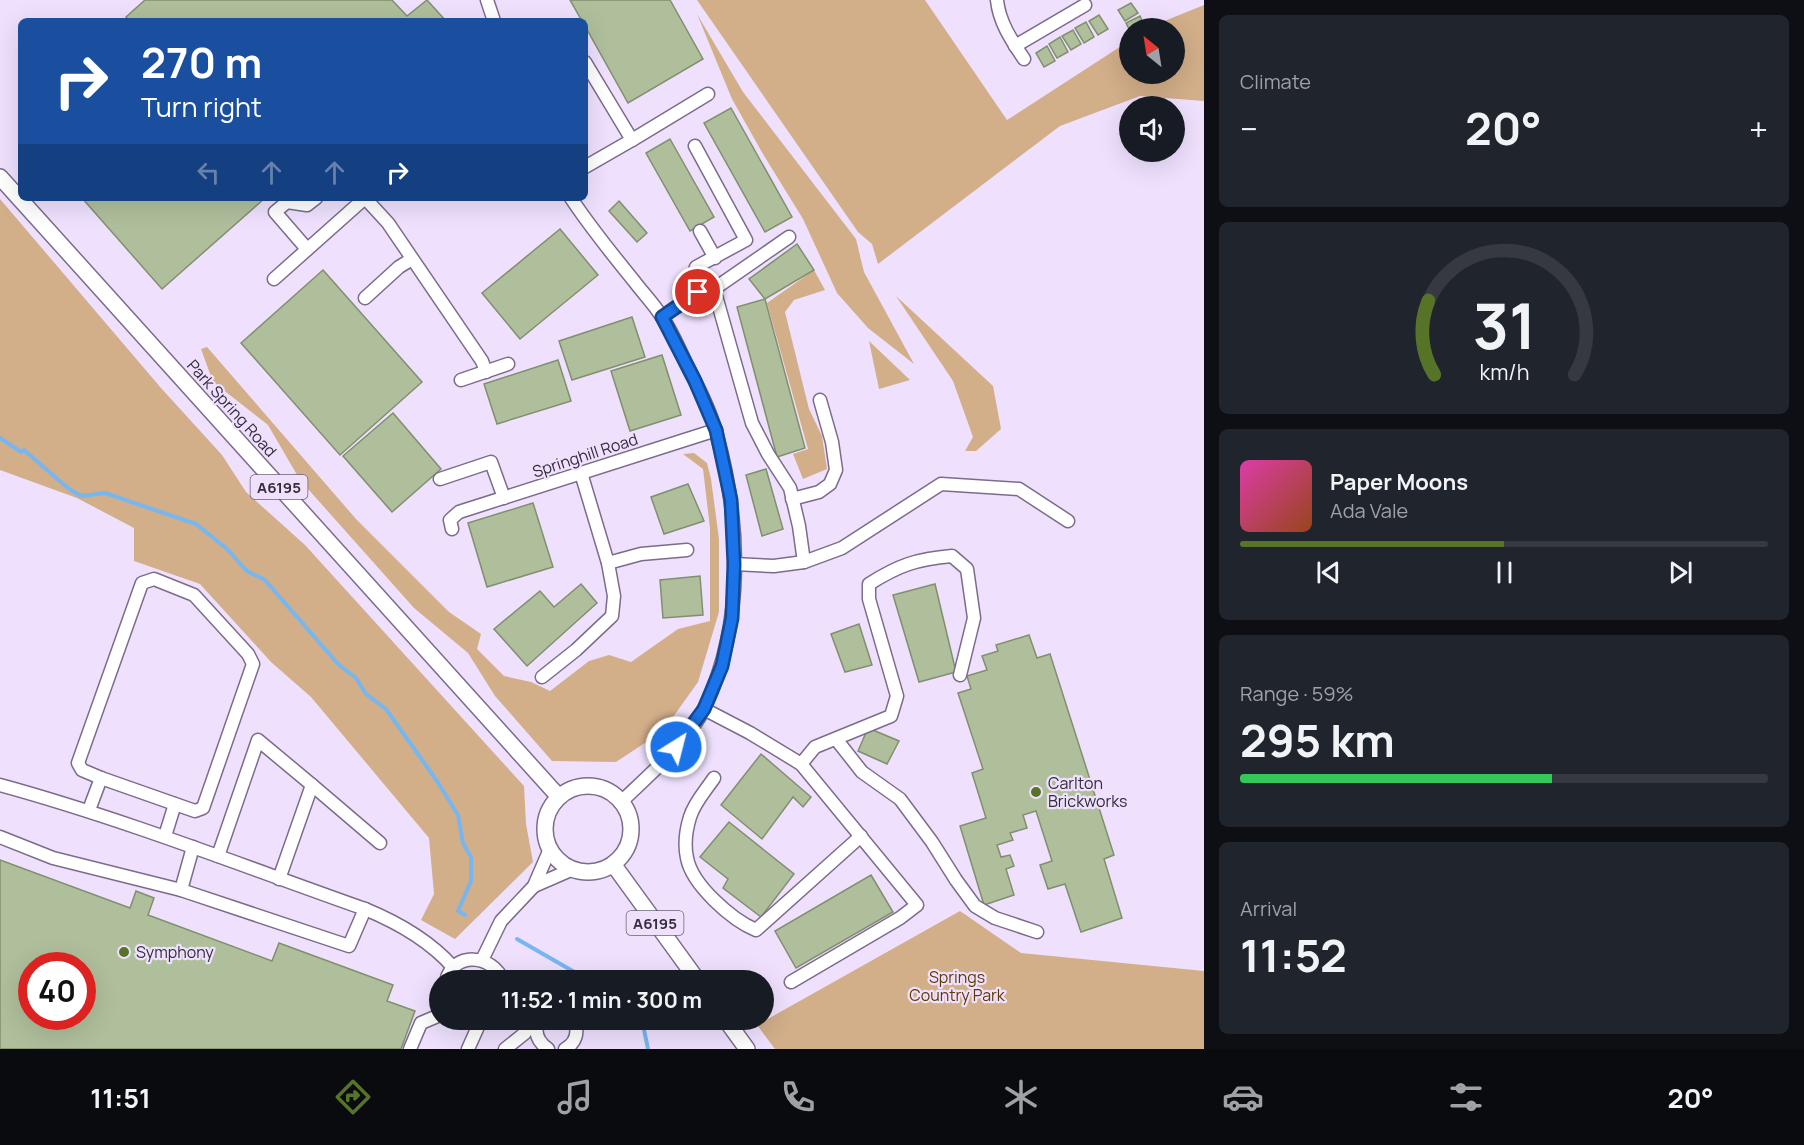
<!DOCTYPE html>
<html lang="en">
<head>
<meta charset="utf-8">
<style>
	:root { --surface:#171b24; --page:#20242c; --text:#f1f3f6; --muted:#9ea1a6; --line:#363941; --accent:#577328 }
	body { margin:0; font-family:Manrope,sans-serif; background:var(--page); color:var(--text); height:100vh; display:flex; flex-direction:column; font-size:22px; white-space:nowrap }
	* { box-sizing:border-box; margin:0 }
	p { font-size:20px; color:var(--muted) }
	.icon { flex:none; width:33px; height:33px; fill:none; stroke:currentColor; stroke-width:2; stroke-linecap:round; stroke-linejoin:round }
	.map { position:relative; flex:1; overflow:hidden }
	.details { display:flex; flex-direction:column; gap:15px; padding:15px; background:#0d0f14; width:600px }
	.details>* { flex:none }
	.guide { position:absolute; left:18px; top:18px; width:570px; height:183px; border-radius:9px; box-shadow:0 6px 24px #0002; background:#1a4fa0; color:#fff; overflow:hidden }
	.needle { width:39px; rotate:330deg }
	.tools { position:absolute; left:1119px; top:18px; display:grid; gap:12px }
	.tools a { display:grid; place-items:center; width:66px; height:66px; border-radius:50%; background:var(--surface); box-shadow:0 6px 24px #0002; font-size:30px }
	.speed { position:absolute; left:18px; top:952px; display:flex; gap:12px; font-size:30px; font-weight:700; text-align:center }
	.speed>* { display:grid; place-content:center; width:78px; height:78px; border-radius:50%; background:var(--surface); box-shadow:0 6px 24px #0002; line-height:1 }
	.speed .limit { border:9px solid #d22; background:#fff; color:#111 }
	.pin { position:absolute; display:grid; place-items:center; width:51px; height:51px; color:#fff; margin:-26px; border:3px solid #fff; border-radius:50%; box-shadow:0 2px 6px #0007 }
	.me { position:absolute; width:66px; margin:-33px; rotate:36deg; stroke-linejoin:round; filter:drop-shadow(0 0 4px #0008) }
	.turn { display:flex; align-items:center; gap:21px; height:126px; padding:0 24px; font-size:27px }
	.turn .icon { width:78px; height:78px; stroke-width:2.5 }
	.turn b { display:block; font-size:42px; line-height:51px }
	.lanes { display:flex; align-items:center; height:57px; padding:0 24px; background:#0003; justify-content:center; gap:30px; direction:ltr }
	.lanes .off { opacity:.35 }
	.big { font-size:45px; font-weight:700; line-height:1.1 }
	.details .card { flex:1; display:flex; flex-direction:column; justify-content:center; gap:9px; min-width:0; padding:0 21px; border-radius:9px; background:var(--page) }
	.details .dial { align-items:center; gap:0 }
	.dial svg { height:156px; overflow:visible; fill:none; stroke:var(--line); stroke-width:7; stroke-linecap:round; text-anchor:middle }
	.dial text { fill:var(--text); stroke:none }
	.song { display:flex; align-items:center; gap:18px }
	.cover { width:72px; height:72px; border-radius:9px; background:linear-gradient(135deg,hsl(320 70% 55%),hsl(20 70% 35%)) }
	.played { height:6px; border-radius:3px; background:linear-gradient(90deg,var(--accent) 50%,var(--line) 50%) }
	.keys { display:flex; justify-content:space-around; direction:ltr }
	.heat { display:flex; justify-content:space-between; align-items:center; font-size:33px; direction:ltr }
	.charge { height:9px; border-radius:4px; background:linear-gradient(90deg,#34c759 59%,var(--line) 0) }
	.trip { position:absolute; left:429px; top:970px; width:345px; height:60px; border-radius:30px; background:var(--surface); box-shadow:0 6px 24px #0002; font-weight:700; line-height:60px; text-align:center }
	.tab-bar { display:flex; height:96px; justify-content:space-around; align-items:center; background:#090b0e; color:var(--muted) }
	.tab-bar .icon { width:42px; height:42px }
	.tab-bar .current { color:var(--accent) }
	.tab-bar b { font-size:27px; color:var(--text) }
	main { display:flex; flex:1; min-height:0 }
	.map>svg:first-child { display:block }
	.green { fill:#d2ae89 }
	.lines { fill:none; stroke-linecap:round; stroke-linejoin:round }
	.stream { stroke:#77b6ef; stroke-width:4 }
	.building { fill:#afbf9c; stroke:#808f6e; stroke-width:1.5; fill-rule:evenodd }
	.minor-casing { stroke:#7b6c8b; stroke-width:15 }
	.major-casing { stroke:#7b6c8b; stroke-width:18 }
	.minor { stroke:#fff; stroke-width:12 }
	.major { stroke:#fff; stroke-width:15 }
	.route-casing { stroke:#114b97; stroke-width:15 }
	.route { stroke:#1a73e8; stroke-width:10 }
	.poi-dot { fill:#577328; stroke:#efe1fe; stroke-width:2 }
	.labels { text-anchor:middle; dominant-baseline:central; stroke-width:4.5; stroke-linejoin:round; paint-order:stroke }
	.shield { fill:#efe1fe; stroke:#6b6275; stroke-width:1.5 }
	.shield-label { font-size:15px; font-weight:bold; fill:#332c3a }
	.street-label { font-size:16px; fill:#332c3a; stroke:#efe1fe }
	.poi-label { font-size:16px; fill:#332c3a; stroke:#efe1fe; text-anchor:start }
	.park-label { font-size:16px; fill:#5f3904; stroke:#efe1fe }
</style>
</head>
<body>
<main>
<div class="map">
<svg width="1204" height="1049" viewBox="0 0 1204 1049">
	<rect width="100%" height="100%" fill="#efe1fe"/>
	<g class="green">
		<path d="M697 0H925L1007 120 1129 41 1130 74H1174V28H1149L1157 24 1204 5V101L1140 96 1060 126 878 264 872 244 858 232Z"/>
		<path d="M697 14 743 92 856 239 864 272 914 364 868 328 837 293 803 219 763 154 732 99Z"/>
		<path d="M0 199 161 388 222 455 246 492 305 545 524 786 526 824 533 862 455 939 421 920 434 894 429 838 311 697 271 662 200 584 134 561V528L77 498 0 470Z"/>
		<path d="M814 270 825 290 794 300 785 312 809 409 822 436 827 469 803 479 793 454 808 449 767 303Z"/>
		<path d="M896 296 993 386 1001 429 976 451H965L973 437 953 381Z"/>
		<path d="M869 341 910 380 879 389Z"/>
		<path d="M207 347 356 519 449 612 481 634 477 649 504 676 531 682 550 691 589 661 609 655 631 662 678 629 710 621V528L703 469 683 454 694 453 707 463 711 479 719 539V612L698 682 663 731 616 762 552 761 495 696 468 653 414 608 300 480 268 425 213 382 201 349Z"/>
		<path d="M960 911 1021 953 1204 971V1049H775L757 1025Z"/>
	</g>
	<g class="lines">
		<g class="stream">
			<path d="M0 438 21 452 24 450 69 489 81 496 105 493 196 524 226 548 247 571 265 580 338 664 356 678 366 694 386 709 437 781 458 815 463 843 471 857V881L458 911 465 915"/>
			<path d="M517 939 590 981"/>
			<path d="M642 1020 648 1049"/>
		</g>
	</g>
	<g class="building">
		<path d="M145 0H392L407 16 427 0 446 21H130L126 17Z"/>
		<path d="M570 0H670L703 59 628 103 585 26V21H582Z"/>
		<path d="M1131 3 1138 13 1125 21 1118 10Z"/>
		<path d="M1099 15 1108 29 1098 35 1089 21Z"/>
		<path d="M1140 16 1145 27 1130 28V31L1126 23Z"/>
		<path d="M1086 22 1094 37 1084 43 1075 28Z"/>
		<path d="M1073 30 1081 44 1071 50 1062 36Z"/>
		<path d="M1060 37 1068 52 1057 58 1049 44Z"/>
		<path d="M1047 46 1055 61 1044 67 1036 53Z"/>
		<path d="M731 108 792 217 765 232 704 123Z"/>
		<path d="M670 139 714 217 690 231 646 153Z"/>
		<path d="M82 198H265L162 289Z"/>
		<path d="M619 201 647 233 637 242 609 211Z"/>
		<path d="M560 229 598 275 520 339 482 293Z"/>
		<path d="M797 244 814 270 765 299 749 279Z"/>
		<path d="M323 270 422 382 340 455 241 343Z"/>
		<path d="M765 299 805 448 777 457 737 307Z"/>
		<path d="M632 317 645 357 572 380 559 341Z"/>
		<path d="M662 355 681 415 630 431 611 371Z"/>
		<path d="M558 360 571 401 497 424 484 384Z"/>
		<path d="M393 413 441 469 392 512 343 456Z"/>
		<path d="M766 469 783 529 762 536 746 475Z"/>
		<path d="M688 484 704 521 664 534 651 497Z"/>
		<path d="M533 503 553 567 487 587 468 523Z"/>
		<path d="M700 576 703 615 663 618 660 580Z"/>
		<path d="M581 584 597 603 527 666 494 629 540 591 554 607Z"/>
		<path d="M935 584 956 672 919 682 893 595Z"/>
		<path d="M859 624 872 665 845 672 831 634Z"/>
		<path d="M1029 635 1037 658 1050 654 1114 855 1104 859 1122 918 1081 932 1065 884 1048 889 1040 865 1052 861 1036 811 1023 815 1027 828 1010 833 1013 840 997 845 1001 857 1010 855 1014 866 1006 869 1014 895 984 905 960 826 986 818 972 773 983 769 958 693 971 689 967 676 987 670 982 656 998 651 996 645Z"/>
		<path d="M868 728 899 741 887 764 858 751Z"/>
		<path d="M761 754 811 797 803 807 793 797 762 839 721 805Z"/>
		<path d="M729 822 794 874 761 917 723 888 728 879 700 857Z"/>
		<path d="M0 860 130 908 136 891 154 898 148 915 272 961 279 943 393 985 387 1001 415 1011 401 1049H0ZM32 966H82V1017H32Z"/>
		<path d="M871 875 893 912 796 968 775 931Z"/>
	</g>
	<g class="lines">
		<defs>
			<g id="minor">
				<path d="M487 0 494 21"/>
				<path d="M997 0C999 22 1012 41 1024 59"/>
				<path d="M1015 46 1085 5"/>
				<path d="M585 62 632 140 585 167"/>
				<path d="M632 140 708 94"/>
				<path d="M695 146 746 240 696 267 693 276 698 292"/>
				<path d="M365 198 388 223 482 361 486 372"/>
				<path d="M571 198C590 227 612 254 634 281 643 293 654 304 662 317 671 330 678 346 685 361 696 383 709 407 716 432 741 520 745 622 705 707 688 742 649 775 621 802"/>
				<path d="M700 231 715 258"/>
				<path d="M307 249 275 212 287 202 307 205 316 198"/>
				<path d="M274 279 365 198"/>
				<path d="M714 289 752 423 768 454 790 488 799 526 804 562"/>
				<path d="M365 298 399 267 412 259"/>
				<path d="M662 317 698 292 714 289 789 237"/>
				<path d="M461 380 508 364"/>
				<path d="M440 479 491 462 504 498"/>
				<path d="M792 499 819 492 830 484 836 470 832 442 820 400"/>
				<path d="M452 529 450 520 459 512 716 430"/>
				<path d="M608 563 641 554 687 550"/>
				<path d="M734 564 774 566 804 562 842 548 941 484 1019 489 1068 521"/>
				<path d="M542 677 576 650 612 616 614 596 608 563 581 473"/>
				<path d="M704 709 750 733 801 764 917 905 900 918 791 982"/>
				<path d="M836 739 862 772 900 799 932 842 956 880 975 906 995 918 1037 932"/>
				<path d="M801 764 815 747 891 716 897 696 869 599V584C899 565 917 559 952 556L967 569 974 618 960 675"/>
				<path d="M101 778 82 770 78 763 142 583 154 579 194 595 248 654 253 664 203 808 195 811 175 804"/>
				<path d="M714 778C706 790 694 803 690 817 686 830 684 844 687 858 692 885 732 920 756 930L861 836"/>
				<path d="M0 785C124 819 243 866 365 909 399 923 429 940 453 967"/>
				<path d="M312 785 380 843"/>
				<path d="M89 810 101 778 175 804 165 836"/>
				<path d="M0 837 53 858 181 890 349 946 365 909"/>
				<path d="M218 856 258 740 312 785 279 879"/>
				<path d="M534 886 573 869"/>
				<path d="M181 890 193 847"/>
				<path d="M482 960 501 921 534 886 550 849"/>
				<path d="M446 981C453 951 493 954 503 981"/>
				<path d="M539 1020C533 1032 538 1042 548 1049"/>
				<path d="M410 1049 421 1023 440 1015"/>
				<path d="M468 1049 481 1020"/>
				<path d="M505 1049 525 1033 530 1023"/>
				<path d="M565 1049C576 1043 579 1032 574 1020"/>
			</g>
			<g id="major">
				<path d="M0 177 559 797"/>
				<circle cx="588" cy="829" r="43"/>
				<path d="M613 864 698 981"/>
				<path d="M726 1020 747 1049"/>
			</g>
		</defs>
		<use href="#minor" class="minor-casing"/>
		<use href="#major" class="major-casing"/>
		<use href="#minor" class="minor"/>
		<use href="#major" class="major"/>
	</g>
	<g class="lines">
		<defs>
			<path id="route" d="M676 747 704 709 722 666 732 618 734 564 731 500 716 430 695 381 662 317 698 292"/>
		</defs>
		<use href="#route" class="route-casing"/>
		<use href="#route" class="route"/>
	</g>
	<g class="poi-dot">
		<circle cx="1036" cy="792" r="6"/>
		<circle cx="124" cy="952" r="6"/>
	</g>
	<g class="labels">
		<g class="shield">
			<rect x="250.5" y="475" width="57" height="24" rx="4.5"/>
			<rect x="626.5" y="911" width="57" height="24" rx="4.5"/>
		</g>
		<g class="shield-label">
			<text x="279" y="487">A6195</text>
			<text x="655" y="923">A6195</text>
		</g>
		<g class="street-label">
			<text transform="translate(232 408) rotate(48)">Park Spring Road</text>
			<text transform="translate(585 455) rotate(-18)">Springhill Road</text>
		</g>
		<g class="poi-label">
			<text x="1048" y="783">Carlton<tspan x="1048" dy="18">Brickworks</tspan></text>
			<text x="136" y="952">Symphony</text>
		</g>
		<g class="park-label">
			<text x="957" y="977">Springs<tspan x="957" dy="18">Country Park</tspan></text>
		</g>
	</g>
</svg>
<div class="tools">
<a><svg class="needle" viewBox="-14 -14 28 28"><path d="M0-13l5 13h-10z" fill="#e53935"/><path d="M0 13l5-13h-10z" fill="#9ea1a6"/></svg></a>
<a><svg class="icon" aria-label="sound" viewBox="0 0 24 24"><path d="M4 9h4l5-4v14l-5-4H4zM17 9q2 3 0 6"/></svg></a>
</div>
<div class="speed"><div class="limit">40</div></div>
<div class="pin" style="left:698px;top:292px;background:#d93025"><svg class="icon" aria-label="arrive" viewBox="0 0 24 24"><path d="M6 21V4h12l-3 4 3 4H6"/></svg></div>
<svg class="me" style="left:676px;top:747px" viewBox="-20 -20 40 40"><circle r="17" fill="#1a73e8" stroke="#fff" stroke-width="3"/><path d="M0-11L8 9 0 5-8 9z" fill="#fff"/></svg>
<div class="trip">11:52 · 1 min · 300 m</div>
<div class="guide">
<div class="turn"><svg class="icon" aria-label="right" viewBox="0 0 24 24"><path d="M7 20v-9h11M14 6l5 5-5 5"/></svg><div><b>270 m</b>Turn right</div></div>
<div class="lanes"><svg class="icon off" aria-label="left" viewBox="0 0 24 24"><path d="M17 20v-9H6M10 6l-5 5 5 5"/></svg><svg class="icon off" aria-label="ahead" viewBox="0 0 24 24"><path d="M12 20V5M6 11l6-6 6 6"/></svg><svg class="icon off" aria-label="ahead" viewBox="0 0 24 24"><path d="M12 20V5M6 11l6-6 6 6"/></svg><svg class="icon" aria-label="right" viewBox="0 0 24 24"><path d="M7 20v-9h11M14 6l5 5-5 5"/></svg></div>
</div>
</div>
<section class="details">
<div class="card"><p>Climate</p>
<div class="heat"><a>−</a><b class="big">20°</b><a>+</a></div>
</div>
<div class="card dial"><svg viewBox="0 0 100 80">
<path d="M14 69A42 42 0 1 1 86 69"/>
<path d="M14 69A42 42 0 0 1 11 31" stroke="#577328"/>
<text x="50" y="56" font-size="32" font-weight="700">31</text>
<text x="50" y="72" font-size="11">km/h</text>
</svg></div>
<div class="card">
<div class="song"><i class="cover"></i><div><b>Paper Moons</b><p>Ada Vale</p></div></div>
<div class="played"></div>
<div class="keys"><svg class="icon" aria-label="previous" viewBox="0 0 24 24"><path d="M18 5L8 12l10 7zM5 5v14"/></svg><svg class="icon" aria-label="pause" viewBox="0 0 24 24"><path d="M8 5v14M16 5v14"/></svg><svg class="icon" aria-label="next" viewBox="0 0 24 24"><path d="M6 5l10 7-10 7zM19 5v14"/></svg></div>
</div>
<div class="card"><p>Range · 59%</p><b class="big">295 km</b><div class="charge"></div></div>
<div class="card"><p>Arrival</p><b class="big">11:52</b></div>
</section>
</main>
<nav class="tab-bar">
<b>11:51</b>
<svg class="icon current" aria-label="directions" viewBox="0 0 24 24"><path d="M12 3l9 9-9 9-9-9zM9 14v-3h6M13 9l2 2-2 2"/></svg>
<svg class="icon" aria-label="music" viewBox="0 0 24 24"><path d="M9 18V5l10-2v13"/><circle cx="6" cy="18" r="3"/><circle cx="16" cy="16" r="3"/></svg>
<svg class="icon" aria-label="phone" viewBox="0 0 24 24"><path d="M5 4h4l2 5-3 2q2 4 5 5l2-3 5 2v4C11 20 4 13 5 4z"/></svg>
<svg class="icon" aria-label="climate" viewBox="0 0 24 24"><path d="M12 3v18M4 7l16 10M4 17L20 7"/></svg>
<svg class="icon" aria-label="car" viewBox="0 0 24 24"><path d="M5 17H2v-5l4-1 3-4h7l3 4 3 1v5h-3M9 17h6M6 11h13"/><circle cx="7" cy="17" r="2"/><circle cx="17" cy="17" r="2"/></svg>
<svg class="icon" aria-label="filters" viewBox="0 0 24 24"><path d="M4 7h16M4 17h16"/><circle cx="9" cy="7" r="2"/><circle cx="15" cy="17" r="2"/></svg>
<b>20°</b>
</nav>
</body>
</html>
